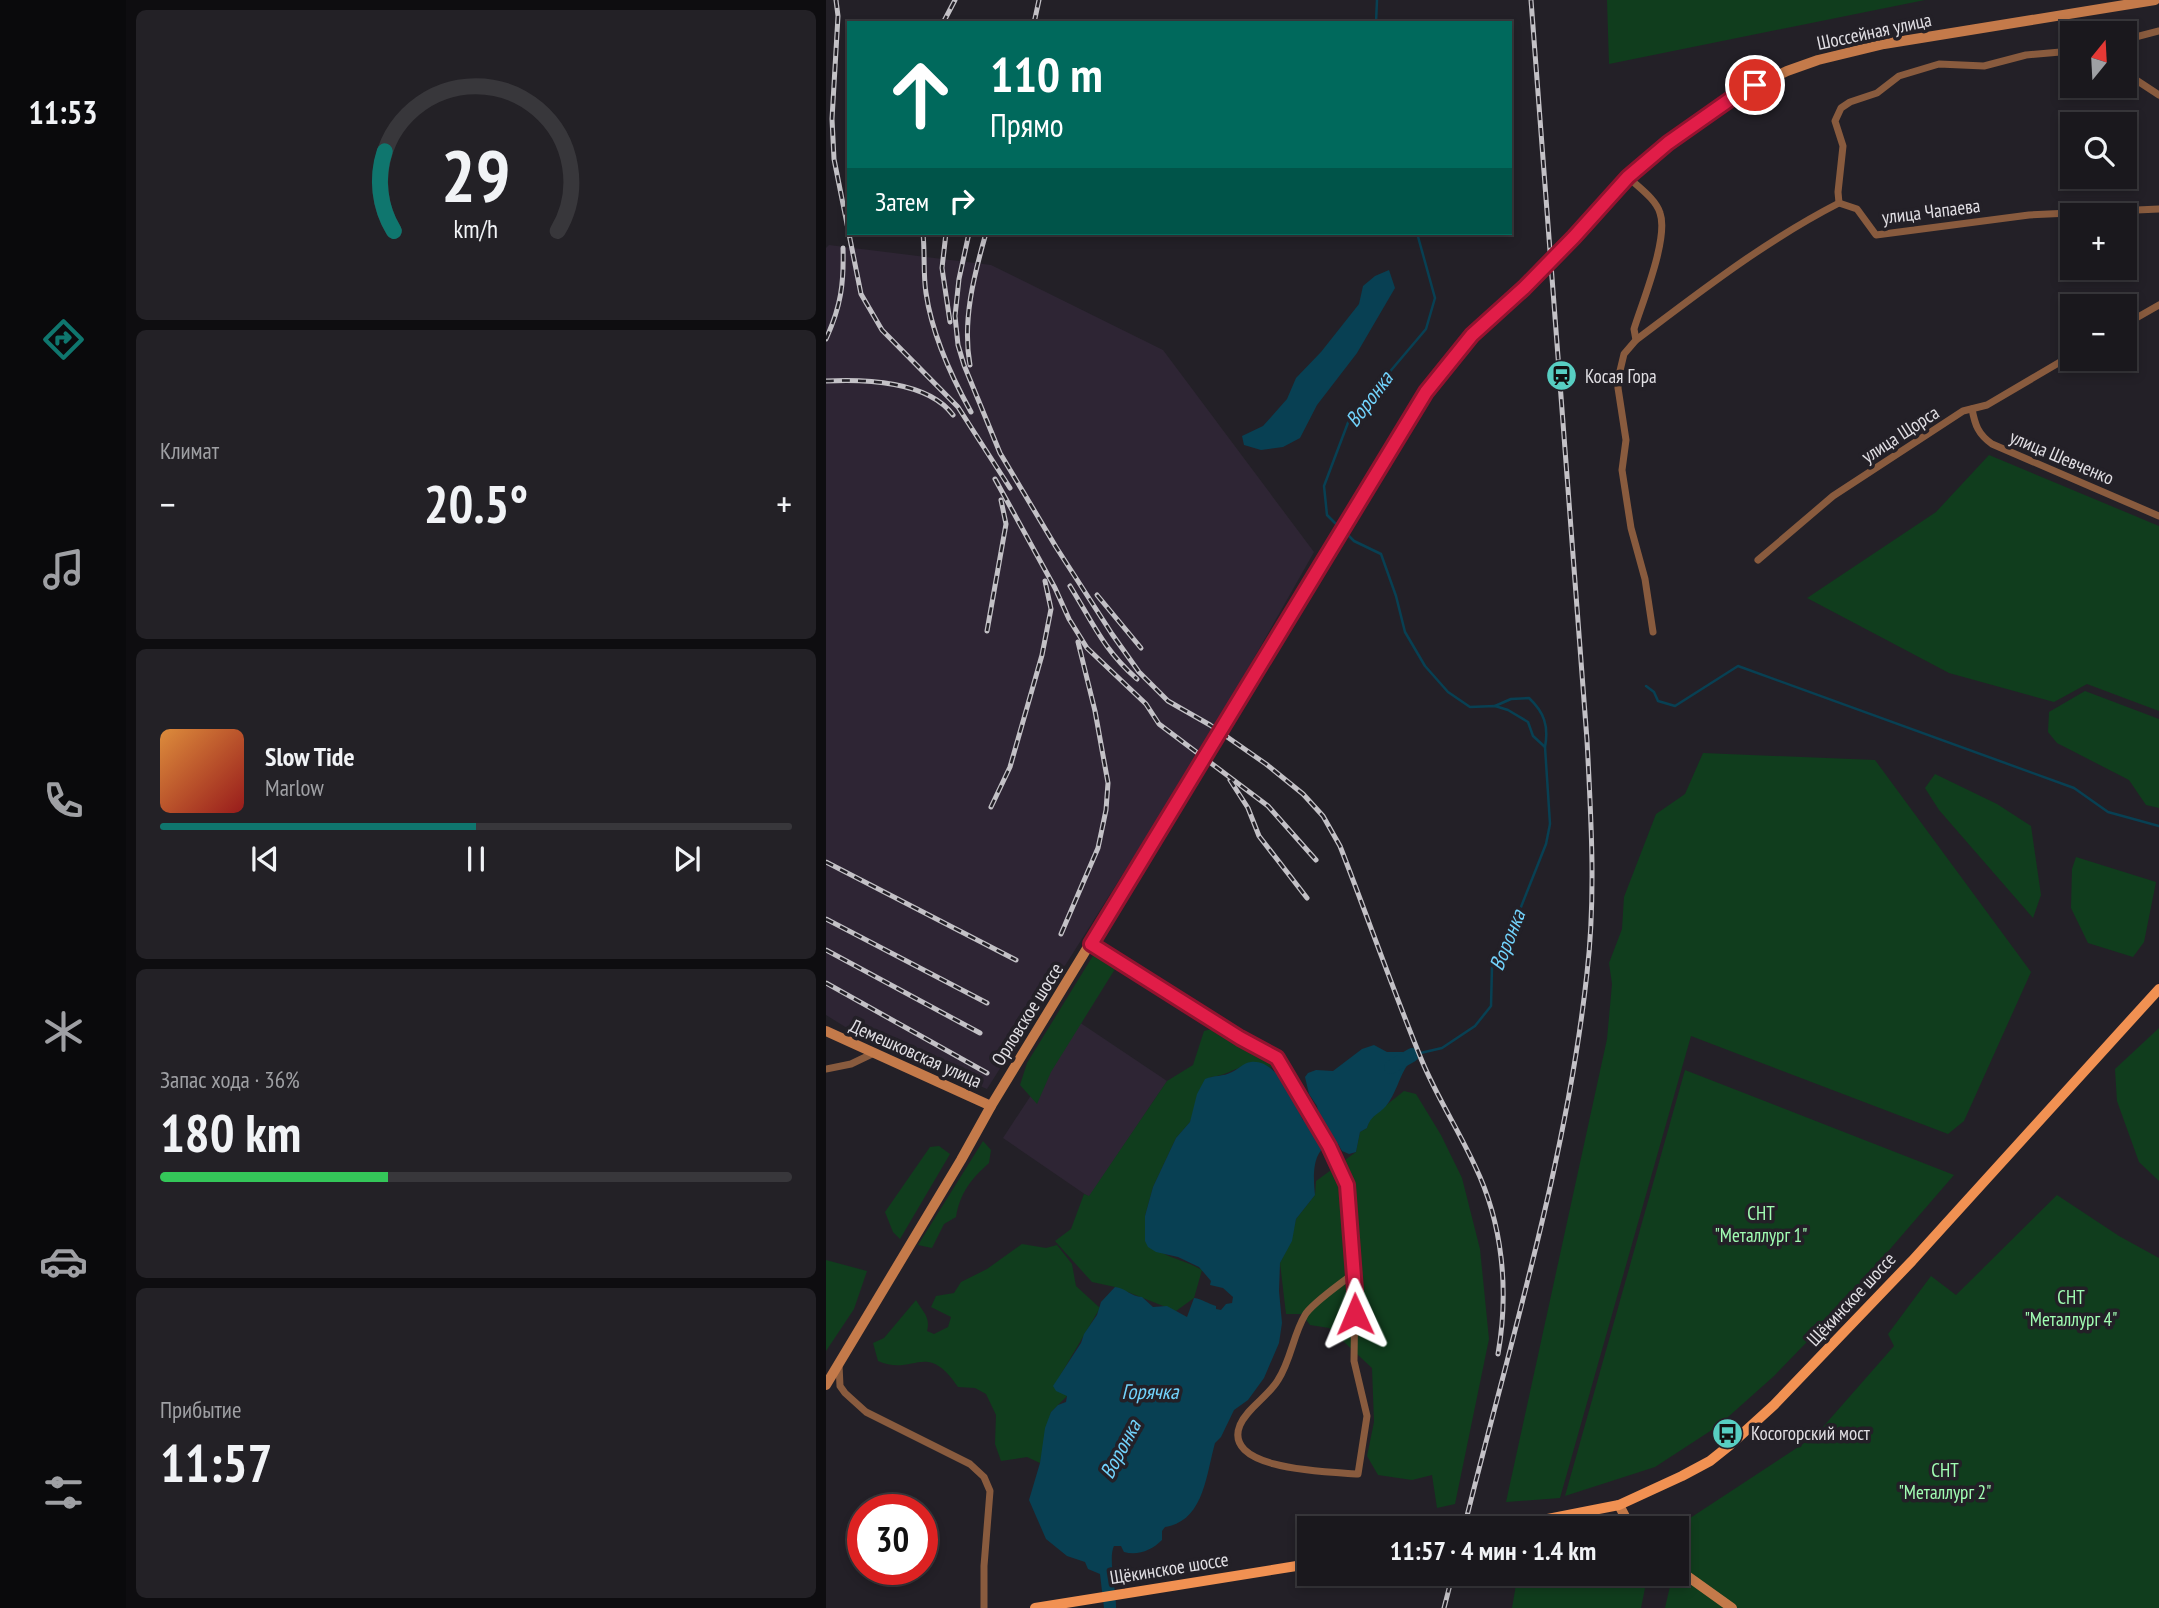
<!DOCTYPE html>
<html lang="ru">
<head>
<meta charset="utf-8">
<style>
	:root { --surface:#1a181d; --page:#232126; --text:#f1f3f6; --muted:#9fa0a4; --line:#38373b; --accent:#0f766e }
	body { margin:0; font-family:"PT Sans Narrow",sans-serif; background:var(--page); color:var(--text); height:100vh; display:flex; flex-direction:column; font-size:26px; white-space:nowrap }
	* { box-sizing:border-box; margin:0 }
	p { font-size:23px; color:var(--muted) }
	.icon { flex:none; width:38px; height:38px; fill:none; stroke:currentColor; stroke-width:2; stroke-linecap:round; stroke-linejoin:round }
	.map { position:relative; flex:1; overflow:hidden }
	.drawer { display:flex; flex-direction:column; gap:10px; padding:10px; background:#0e0d10; width:700px }
	.drawer>* { flex:none }
	.banner { position:absolute; left:21px; top:21px; width:665px; height:214px; border-radius:0px; box-shadow:0 4px 10px #0003,0 0 0 2px var(--line); background:#00695c; color:#fff; overflow:hidden }
	.needle { width:46px; rotate:18deg }
	.controls { position:absolute; left:1234px; top:21px; display:grid; gap:14px }
	.controls a { display:grid; place-items:center; width:77px; height:77px; border-radius:0px; background:var(--surface); box-shadow:0 4px 10px #0003,0 0 0 2px var(--line); font-size:35px }
	.speed { position:absolute; left:21px; top:1494px; display:flex; gap:14px; font-size:35px; font-weight:700; text-align:center }
	.speed>* { display:grid; place-content:center; width:91px; height:91px; border-radius:50%; background:var(--surface); box-shadow:0 4px 10px #0003,0 0 0 2px var(--line); line-height:1 }
	.speed .limit { border:10px solid #d22; background:#fff; color:#111 }
	.pin { position:absolute; display:grid; place-items:center; width:60px; height:60px; color:#fff; margin:-30px; border:4px solid #fff; border-radius:50%; box-shadow:0 2px 7px #0007 }
	.me { position:absolute; width:77px; margin:-38px; rotate:359deg; stroke-linejoin:round; filter:drop-shadow(0 0 5px #0008) }
	.turn { display:flex; align-items:center; gap:24px; height:147px; padding:0 28px; font-size:32px }
	.turn .icon { width:91px; height:91px; stroke-width:2.5 }
	.turn b { display:block; font-size:49px; line-height:60px }
	.then { display:flex; align-items:center; height:66px; padding:0 28px; background:#0003; gap:14px; font-size:26px }
	.big { font-size:52px; font-weight:700; line-height:1.1 }
	.drawer .widget { flex:1; display:flex; flex-direction:column; justify-content:center; gap:10px; min-width:0; padding:0 24px; border-radius:10px; background:var(--page) }
	.drawer .dial { align-items:center; gap:0 }
	.dial svg { height:182px; overflow:visible; fill:none; stroke:var(--line); stroke-width:7; stroke-linecap:round; text-anchor:middle }
	.dial text { fill:var(--text); stroke:none }
	.song { display:flex; align-items:center; gap:21px }
	.cover { width:84px; height:84px; border-radius:10px; background:linear-gradient(135deg,hsl(30 70% 55%),hsl(0 70% 35%)) }
	.played { height:7px; border-radius:4px; background:linear-gradient(90deg,var(--accent) 50%,var(--line) 50%) }
	.keys { display:flex; justify-content:space-around; direction:ltr }
	.heat { display:flex; justify-content:space-between; align-items:center; font-size:38px; direction:ltr }
	.charge { height:10px; border-radius:5px; background:linear-gradient(90deg,#34c759 36%,var(--line) 0) }
	.trip { position:absolute; left:471px; top:1516px; width:392px; height:70px; border-radius:0px; background:var(--surface); box-shadow:0 4px 10px #0003,0 0 0 2px var(--line); font-weight:700; line-height:70px; text-align:center }
	main { display:flex; flex:1; min-height:0 }
	.dock { display:flex; flex-direction:column; width:126px; justify-content:space-around; align-items:center; background:#0a0a0c; color:var(--muted) }
	.dock .icon { width:49px; height:49px }
	.dock .selected { color:var(--accent) }
	.dock b { font-size:32px; color:var(--text) }
	.map>svg:first-child { display:block }
	.industrial { fill:#2e2534 }
	.green { fill:#103d1d }
	.water { fill:#084053 }
	.lines { fill:none; stroke-linecap:round; stroke-linejoin:round }
	.stream { stroke:#084053; stroke-width:2.5 }
	.river { stroke:#084053; stroke-width:14 }
	.street { stroke:#895b3e; stroke-width:7 }
	.secondary { stroke:#c47a4a; stroke-width:10 }
	.primary { stroke:#f19152; stroke-width:10 }
	.rail-casing { stroke:#c3c1c6; stroke-width:5 }
	.rail { stroke:#232027; stroke-width:2.5; stroke-dasharray:8; stroke-linecap:butt }
	.secondary-bridge { stroke:#c47a4a; stroke-width:10 }
	.route-casing { stroke:#92132f; stroke-width:18 }
	.route { stroke:#e11d48; stroke-width:12 }
	.labels { text-anchor:middle; dominant-baseline:central; stroke-width:7; stroke-linejoin:round; paint-order:stroke }
	.street-label { font-size:19px; fill:#e1dfe4; stroke:#232027 }
	.poi-label { font-size:19px; fill:#e1dfe4; stroke:#232027; text-anchor:start }
	.park-label { font-size:19px; fill:#a1feb3; stroke:#232027 }
	.water-label { font-size:21px; font-style:italic; fill:#72d3fc; stroke:#232027 }
</style>
</head>
<body>
<main>
<nav class="dock">
<b>11:53</b>
<svg class="icon selected" aria-label="directions" viewBox="0 0 24 24"><path d="M12 3l9 9-9 9-9-9zM9 14v-3h6M13 9l2 2-2 2"/></svg>
<svg class="icon" aria-label="music" viewBox="0 0 24 24"><path d="M9 18V5l10-2v13"/><circle cx="6" cy="18" r="3"/><circle cx="16" cy="16" r="3"/></svg>
<svg class="icon" aria-label="phone" viewBox="0 0 24 24"><path d="M5 4h4l2 5-3 2q2 4 5 5l2-3 5 2v4C11 20 4 13 5 4z"/></svg>
<svg class="icon" aria-label="climate" viewBox="0 0 24 24"><path d="M12 3v18M4 7l16 10M4 17L20 7"/></svg>
<svg class="icon" aria-label="car" viewBox="0 0 24 24"><path d="M5 17H2v-5l4-1 3-4h7l3 4 3 1v5h-3M9 17h6M6 11h13"/><circle cx="7" cy="17" r="2"/><circle cx="17" cy="17" r="2"/></svg>
<svg class="icon" aria-label="filters" viewBox="0 0 24 24"><path d="M4 7h16M4 17h16"/><circle cx="9" cy="7" r="2"/><circle cx="15" cy="17" r="2"/></svg>
</nav>
<section class="drawer">
<div class="widget dial"><svg viewBox="0 0 100 80">
<path d="M14 69A42 42 0 1 1 86 69"/>
<path d="M14 69A42 42 0 0 1 10 34" stroke="#0f766e"/>
<text x="50" y="56" font-size="32" font-weight="700">29</text>
<text x="50" y="72" font-size="11">km/h</text>
</svg></div>
<div class="widget"><p>Климат</p>
<div class="heat"><a>−</a><b class="big">20.5°</b><a>+</a></div>
</div>
<div class="widget">
<div class="song"><i class="cover"></i><div><b>Slow Tide</b><p>Marlow</p></div></div>
<div class="played"></div>
<div class="keys"><svg class="icon" aria-label="previous" viewBox="0 0 24 24"><path d="M18 5L8 12l10 7zM5 5v14"/></svg><svg class="icon" aria-label="pause" viewBox="0 0 24 24"><path d="M8 5v14M16 5v14"/></svg><svg class="icon" aria-label="next" viewBox="0 0 24 24"><path d="M6 5l10 7-10 7zM19 5v14"/></svg></div>
</div>
<div class="widget"><p>Запас хода · 36%</p><b class="big">180 km</b><div class="charge"></div></div>
<div class="widget"><p>Прибытие</p><b class="big">11:57</b></div>
</section>
<div class="map">
<svg width="1333" height="1608" viewBox="0 0 1333 1608">
	<rect width="100%" height="100%" fill="#232027"/>
	<g class="industrial">
		<path d="M3 245 165 265 337 350 488 552 381 741 161 1089 21 1028 0 1015V248Z"/>
		<path d="M253 1022 341 1081 263 1197 177 1138Z"/>
	</g>
	<g class="green">
		<path d="M781 0H1099L783 64Z"/>
		<path d="M1163 455 1333 526V711L1261 684 1228 702 1123 673 981 598 1110 512Z"/>
		<path d="M1259 691 1333 719V808L1320 805 1303 780 1231 743 1222 732 1223 712Z"/>
		<path d="M877 753 1049 760 1205 972 1138 1121 1122 1134 865 1036 734 1498 680 1502 781 1039 786 984 783 963 796 929 798 897 830 814 859 794Z"/>
		<path d="M1109 774 1171 804 1205 826 1215 895 1207 918 1113 810 1099 788Z"/>
		<path d="M1250 857 1330 882 1318 942 1307 957 1262 943 1245 908 1246 869Z"/>
		<path d="M268 954 289 969 225 1072 211 1104 194 1085 201 1063Z"/>
		<path d="M1333 1028V1181L1313 1162 1291 1101 1289 1069Z"/>
		<path d="M386 1029 436 1056 443 1061 446 1068C421 1055 409 1075 384 1077L364 1122 350 1138 327 1187 319 1216V1241C335 1257 357 1259 376 1270L368 1298 350 1311 289 1287 266 1282 229 1241 245 1229 258 1194 263 1196 341 1081 367 1065 378 1031Z"/>
		<path d="M859 1070 1128 1175 1008 1314 948 1376 892 1426 829 1467 739 1496Z"/>
		<path d="M578 1091 590 1094 615 1135 636 1178 654 1249 663 1339 629 1504 611 1508 606 1475 586 1480 552 1475 541 1456 548 1422 546 1368 503 1328 484 1325 476 1314H460L454 1263 465 1241 470 1219 489 1195 490 1181 530 1152 534 1132 541 1128 544 1118Z"/>
		<path d="M157 1141 165 1150 163 1163C145 1179 134 1193 130 1217L118 1224 106 1248 92 1245Z"/>
		<path d="M113 1146 124 1154 74 1239 67 1232 59 1212 104 1147Z"/>
		<path d="M1231 1195 1293 1236 1333 1258V1608H839L847 1573H850V1528H849L989 1436 1068 1346 1062 1334 1105 1276 1130 1295Z"/>
		<path d="M196 1244 220 1248 231 1245 246 1264 250 1286 274 1308 228 1386 242 1395 225 1412 214 1463 201 1457 175 1461 169 1444 170 1415 160 1394 149 1388 132 1387C100 1339 88 1377 52 1361L47 1343 58 1338 90 1300C96 1311 105 1317 101 1331L108 1334 122 1327 125 1317 105 1307 110 1296 128 1293 135 1282 161 1269Z"/>
		<path d="M0 1260 41 1271 28 1309 0 1351Z"/>
		<path d="M692 1573H805L820 1583 815 1608H686Z"/>
	</g>
	<g class="water">
		<path d="M563 270 569 288 531 353 491 405 474 438 457 447 435 450 418 445 416 436 437 426 461 399 470 378 495 352 533 304 537 286 549 276Z"/>
		<path d="M548 1045 561 1052H577L582 1064C573 1077 570 1094 560 1106 552 1115 545 1115 541 1128L534 1132 530 1152 523 1154 516 1151 512 1144C485 1142 487 1177 489 1195L470 1219 466 1241 454 1263 453 1291 456 1323 453 1343 438 1378 422 1400 408 1410 395 1437 389 1443C380 1475 378 1521 339 1527L336 1531V1540C326 1550 312 1556 298 1552L295 1546H288C282 1557 290 1590 290 1606V1608H278L274 1574 262 1569 259 1562 241 1556 220 1539 203 1500 214 1463 219 1428 225 1412 232 1405 240 1402 241 1396 230 1391 227 1386 255 1343 258 1334 271 1315 275 1302 289 1287C300 1288 305 1297 316 1297L327 1307 341 1306 361 1317 368 1298C377 1299 382 1304 390 1306V1309L395 1310 400 1304 406 1303 407 1297 397 1288 384 1285 385 1281 373 1267 352 1257 330 1252 322 1247 319 1241V1216L327 1187 350 1138 364 1122 371 1094 379 1079C388 1075 397 1077 406 1072 413 1069 417 1063 425 1062 452 1059 467 1101 477 1120L483 1121 493 1114 491 1106 483 1094 479 1077 482 1073 490 1070 507 1071 536 1049Z"/>
	</g>
	<g class="lines">
		<g class="stream">
			<path d="M550 23 551 0"/>
			<path d="M513 527 501 515 498 486 523 420 600 329 609 298 591 233"/>
			<path d="M518 531 528 541 555 554 570 596 579 632 599 666 622 692 644 707 669 706 682 710 702 722 707 736 719 747 724 824 720 844 683 937 666 967 665 1006 649 1026 616 1048 586 1055"/>
			<path d="M820 686 828 692 832 701 849 706 912 666 1248 788 1282 812 1333 826"/>
			<path d="M669 706 685 699 703 698C718 712 723 726 719 747"/>
		</g>
		<path class="river" d="M565 1067 586 1055"/>
		<g class="street">
			<path d="M1298 40 1333 31"/>
			<path d="M1298 72 1333 95"/>
			<path d="M802 177C812 187 830 199 834 213 843 238 816 303 808 329L810 340 798 354 793 375 792 388 800 440 796 470 805 528 819 579 827 632"/>
			<path d="M1013 203 1012 192 1017 146 1009 121 1015 108 1024 102 1051 93 1073 76 1113 64 1158 66 1200 55 1246 51"/>
			<path d="M1298 325 1333 305"/>
			<path d="M810 340C875 291 939 241 1013 203L1031 209 1050 235 1203 215 1333 209"/>
			<path d="M1146 409C1149 425 1152 434 1166 444L1333 516"/>
			<path d="M932 560 1007 496 1137 411 1161 405 1246 355"/>
			<path d="M265 944 414 1038 451 1058 503 1146 521 1185 529 1290 528 1361 541 1416 532 1474C506 1472 395 1471 414 1425 422 1407 442 1397 452 1380 465 1360 467 1335 479 1315 486 1303 516 1283 528 1273"/>
			<path d="M0 1069 25 1064 48 1053"/>
			<path d="M13 1365 14 1386 19 1393 40 1412 144 1464 158 1477 164 1491 158 1566V1608"/>
		</g>
		<g class="secondary">
			<path d="M749 237 802 177 842 143 906 98 961 71 992 60 1058 44 1329 0"/>
			<path d="M0 1031 165 1106"/>
			<path d="M0 1385 135 1160 165 1106 600 392 646 335 698 288"/>
			<path d="M793 1505 805 1528"/>
			<path d="M850 1568 906 1608"/>
		</g>
		<g class="primary">
			<path d="M675 1528 793 1505 856 1476 884 1461 904 1445 948 1405 1086 1261 1333 989"/>
			<path d="M209 1608 483 1564"/>
		</g>
		<defs>
			<g id="rail">
				<path d="M10 0 12 16 6 119 8 159 35 294 56 330 132 407 184 488"/>
				<path d="M117 23 129 0"/>
				<path d="M208 23 213 0"/>
				<path d="M97 233C99 253 97 274 100 293 106 334 125 376 145 412"/>
				<path d="M120 233 116 268 124 322"/>
				<path d="M143 233 133 279 129 316 132 345 138 365 174 453 230 547 286 634 313 672 342 701 384 725 440 764 477 794 497 816 514 846C542 918 567 990 596 1061 611 1097 633 1131 649 1166 677 1224 683 1291 672 1354"/>
				<path d="M0 339C15 306 18 284 17 248"/>
				<path d="M144 365C136 321 148 275 160 233"/>
				<path d="M0 381C38 379 102 381 127 415"/>
				<path d="M169 479 229 588 243 619 261 648 320 704 333 724 442 806 490 860"/>
				<path d="M244 586C267 623 277 649 311 679"/>
				<path d="M271 595 315 648"/>
				<path d="M161 631 180 524 175 500"/>
				<path d="M404 780 422 808 433 836 481 898"/>
				<path d="M165 807 184 767 216 655 225 609 219 581"/>
				<path d="M0 862 190 960"/>
				<path d="M0 919 161 1003"/>
				<path d="M235 934 272 848 280 810 282 783 269 711 252 642"/>
				<path d="M0 950 154 1033"/>
				<path d="M0 983 161 1073"/>
				<path d="M638 1528C683 1346 741 1159 761 973 770 896 765 817 761 740L705 0"/>
				<path d="M618 1608 627 1573"/>
			</g>
		</defs>
		<use href="#rail" class="rail-casing"/>
		<use href="#rail" class="rail"/>
		<path class="secondary-bridge" d="M698 288 749 237"/>
	</g>
	<g class="lines">
		<defs>
			<path id="route" d="M529 1314V1290L521 1185 503 1146 451 1058 414 1038 265 944 600 392 646 335 698 288 748 237 802 177 842 143 906 98 929 85"/>
		</defs>
		<use href="#route" class="route-casing"/>
		<use href="#route" class="route"/>
	</g>
	<defs>
		<symbol id="station-disc" viewBox="-11 -11 22 22"><circle r="9.5" fill="#57cec2" stroke="#232027"/><path d="M-3-6H3Q5-6 5-4V2Q5 4 3 4L4.5 6H3L1.5 4h-3L-3 6H-4.5L-3 4Q-5 4-5 2V-4Q-5-6-3-6ZM-3.5-4v3h7v-3ZM-3.5 1v1.5H-2V1ZM2 1v1.5H3.5V1Z" fill="#111"/></symbol>
		<symbol id="bus-disc" viewBox="-11 -11 22 22"><circle r="9.5" fill="#57cec2" stroke="#232027"/><path d="M-5-6H5V4H4V6H2V4H-2V6H-4V4H-5ZM-3.5-4V0h7V-4ZM-3.5 1.2v1.5H-2V1.2ZM2 1.2v1.5H3.5V1.2Z" fill="#111"/></symbol>
	</defs>
	<g fill-rule="evenodd">
		<use href="#station-disc" x="718" y="358" width="35" height="35"/>
		<use href="#bus-disc" x="884" y="1416" width="35" height="35"/>
	</g>
	<g class="labels">
		<g class="street-label">
			<text transform="translate(1048 31) rotate(-12)">Шоссейная улица</text>
			<text transform="translate(1105 211) rotate(-7)">улица Чапаева</text>
			<text transform="translate(1074 434) rotate(-33)">улица Щорса</text>
			<text transform="translate(1236 457) rotate(23)">улица Шевченко</text>
			<text transform="translate(201 1014) rotate(-58)">Орловское шоссе</text>
			<text transform="translate(90 1053) rotate(24)">Демешковская улица</text>
			<text transform="translate(1025 1299) rotate(-47)">Щёкинское шоссе</text>
			<text transform="translate(343 1568) rotate(-9)">Щёкинское шоссе</text>
		</g>
		<g class="poi-label">
			<text x="759" y="376">Косая Гора</text>
			<text x="925" y="1433">Косогорский мост</text>
		</g>
		<g class="park-label">
			<text x="935" y="1213">СНТ<tspan x="935" dy="22">"Металлург 1"</tspan></text>
			<text x="1245" y="1297">СНТ<tspan x="1245" dy="22">"Металлург 4"</tspan></text>
			<text x="1119" y="1470">СНТ<tspan x="1119" dy="22">"Металлург 2"</tspan></text>
		</g>
		<g class="water-label">
			<text transform="translate(543 399) rotate(-53)">Воронка</text>
			<text transform="translate(681 940) rotate(-68)">Воронка</text>
			<text x="324" y="1391">Горячка</text>
			<text transform="translate(294 1449) rotate(-62)">Воронка</text>
		</g>
	</g>
</svg>
<div class="controls">
<a><svg class="needle" viewBox="-14 -14 28 28"><path d="M0-13l5 13h-10z" fill="#e53935"/><path d="M0 13l5-13h-10z" fill="#9fa0a4"/></svg></a>
<a><svg class="icon" aria-label="search" viewBox="0 0 24 24"><circle cx="10" cy="10" r="6"/><path d="M15 15l6 6"/></svg></a>
<a>+</a>
<a>−</a>
</div>
<div class="speed"><div class="limit">30</div></div>
<div class="pin" style="left:929px;top:85px;background:#d93025"><svg class="icon" aria-label="arrive" viewBox="0 0 24 24"><path d="M6 21V4h12l-3 4 3 4H6"/></svg></div>
<svg class="me" style="left:529px;top:1314px" viewBox="-20 -20 40 40"><path d="M0-17L14 15 0 8-14 15z" fill="#e11d48" stroke="#fff" stroke-width="4"/></svg>
<div class="trip">11:57 · 4 мин · 1.4 km</div>
<div class="banner">
<div class="turn"><svg class="icon" aria-label="ahead" viewBox="0 0 24 24"><path d="M12 20V5M6 11l6-6 6 6"/></svg><div><b>110 m</b>Прямо</div></div>
<div class="then">Затем<svg class="icon" aria-label="right" viewBox="0 0 24 24"><path d="M7 20v-9h11M14 6l5 5-5 5"/></svg></div>
</div>
</div>
</main>
</body>
</html>
